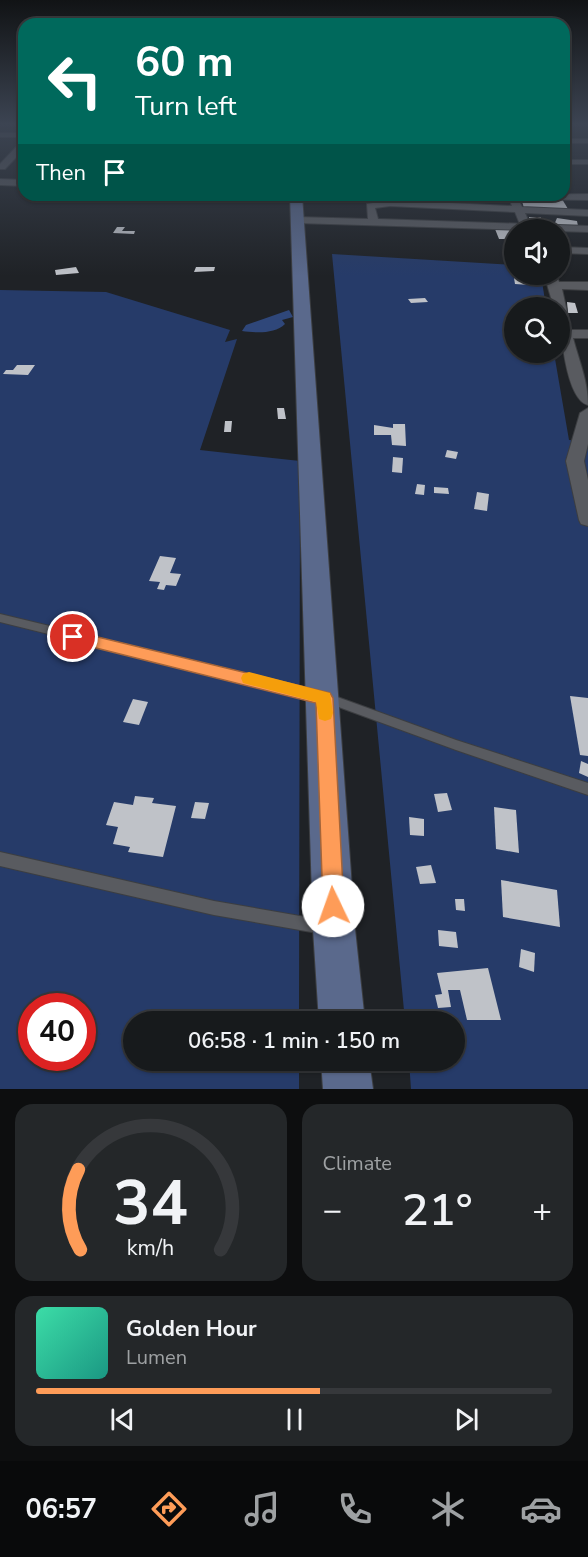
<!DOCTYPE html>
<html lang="en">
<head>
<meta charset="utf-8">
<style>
	:root { --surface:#171a1c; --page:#242729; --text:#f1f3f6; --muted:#9ea1a3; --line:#36383b; --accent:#fe9c58 }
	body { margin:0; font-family:"Nunito Sans",sans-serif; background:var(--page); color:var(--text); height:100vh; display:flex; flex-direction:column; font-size:22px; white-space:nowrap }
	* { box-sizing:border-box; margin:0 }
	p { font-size:20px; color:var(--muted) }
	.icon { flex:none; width:33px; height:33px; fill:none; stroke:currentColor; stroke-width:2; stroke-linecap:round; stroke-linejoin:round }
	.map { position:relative; height:1089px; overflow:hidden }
	.panel { display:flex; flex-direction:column; gap:15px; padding:15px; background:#0d0e0f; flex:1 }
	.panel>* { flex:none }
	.guide { position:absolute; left:18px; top:18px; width:552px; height:183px; border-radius:18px; box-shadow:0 2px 4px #0004,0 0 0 2px var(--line); background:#00695c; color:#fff; overflow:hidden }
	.tools { position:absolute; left:504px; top:219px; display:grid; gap:12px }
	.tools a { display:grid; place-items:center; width:66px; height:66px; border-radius:50%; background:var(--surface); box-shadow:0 2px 4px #0004,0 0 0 2px var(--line); font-size:30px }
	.speed { position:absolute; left:18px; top:993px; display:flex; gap:12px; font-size:30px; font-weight:700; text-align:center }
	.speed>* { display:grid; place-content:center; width:78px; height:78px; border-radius:50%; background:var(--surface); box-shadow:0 2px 4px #0004,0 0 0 2px var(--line); line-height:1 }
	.speed .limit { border:9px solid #d22; background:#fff; color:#111 }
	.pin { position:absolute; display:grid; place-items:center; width:51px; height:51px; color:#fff; margin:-26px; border:3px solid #fff; border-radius:50%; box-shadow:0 2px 6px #0007 }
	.me { position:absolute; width:66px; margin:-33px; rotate:357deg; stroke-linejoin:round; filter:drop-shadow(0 0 4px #0008) }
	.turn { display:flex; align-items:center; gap:21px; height:126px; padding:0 18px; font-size:27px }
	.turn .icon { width:78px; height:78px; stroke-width:2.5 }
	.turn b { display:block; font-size:42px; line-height:51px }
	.then { display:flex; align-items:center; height:57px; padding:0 18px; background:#0003; gap:12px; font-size:22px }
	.big { font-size:45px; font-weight:600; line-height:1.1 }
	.panel .tile { flex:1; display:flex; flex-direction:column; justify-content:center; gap:9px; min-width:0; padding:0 21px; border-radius:18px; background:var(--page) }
	.panel .dial { align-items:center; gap:0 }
	.dial svg { height:156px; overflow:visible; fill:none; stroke:var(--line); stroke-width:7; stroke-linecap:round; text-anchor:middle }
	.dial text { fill:var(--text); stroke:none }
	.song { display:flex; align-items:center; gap:18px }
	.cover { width:72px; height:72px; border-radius:9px; background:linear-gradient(135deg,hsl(160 70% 55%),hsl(170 70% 35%)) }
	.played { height:6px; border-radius:3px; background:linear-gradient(90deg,var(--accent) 55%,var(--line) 55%) }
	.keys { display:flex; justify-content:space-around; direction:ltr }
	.heat { display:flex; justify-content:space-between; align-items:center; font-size:33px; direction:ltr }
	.panel .tiles { flex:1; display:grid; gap:15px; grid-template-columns:1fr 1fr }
	.tile:last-child { grid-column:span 2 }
	.trip { position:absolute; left:123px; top:1011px; width:342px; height:60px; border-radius:30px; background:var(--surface); box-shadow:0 2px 4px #0004,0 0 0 2px var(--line); font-weight:600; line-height:60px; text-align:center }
	.menu { display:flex; height:96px; justify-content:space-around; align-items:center; background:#090a0b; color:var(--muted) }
	.menu .icon { width:42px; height:42px }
	.menu .active { color:var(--accent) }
	.menu b { font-size:27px; color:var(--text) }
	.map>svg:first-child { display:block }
	.green { fill:#263b69; fill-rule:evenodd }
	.forest { fill:#2f477a }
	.building { fill:#bfc2c8 }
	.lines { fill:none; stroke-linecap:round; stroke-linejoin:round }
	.lane-casing { stroke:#3c3e41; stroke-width:2 }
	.street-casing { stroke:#3c3e41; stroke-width:2 }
	.secondary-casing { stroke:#3c3e41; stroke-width:2 }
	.lane { fill:#595b60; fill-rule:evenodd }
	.street { fill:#595b60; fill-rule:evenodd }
	.secondary { fill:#5a698c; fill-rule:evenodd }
	.route { fill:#fe9c58; stroke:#a56539; stroke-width:1.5 }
	.slow { fill:#f59e0b }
</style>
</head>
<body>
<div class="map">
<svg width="588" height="1089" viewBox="0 0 588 1089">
	<rect width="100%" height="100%" fill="#1f2226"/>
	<g class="green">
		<path d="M332 254 514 265V274L541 275 546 307 514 308V352L554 353 569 440 588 441V1089H411L409 1061 454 1060V1022L405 1021Z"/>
		<path d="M0 290 106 292 230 330 225 342 237 339 200 450 300 461 299 1021 134 1022V1060L299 1061V1089H0ZM32 1006H82V1058H32Z"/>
	</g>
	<path class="forest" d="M289 310 293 317 282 320 285 324C275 334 256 333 242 331L246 325Z"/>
	<g class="building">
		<path d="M521 198 562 199 568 209 524 208Z"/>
		<path d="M529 217H541L540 225 530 224Z"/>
		<path d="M557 218 577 221 578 226 554 225Z"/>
		<path d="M117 227H125L122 231H135L134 234 113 233Z"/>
		<path d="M495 229 514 230V239H499Z"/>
		<path d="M76 267 79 273 56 275 55 270Z"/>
		<path d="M196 267H215L214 271 194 272Z"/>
		<path d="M514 278 529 279 530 285 515 284Z"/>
		<path d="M425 298 428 302 411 303 408 299Z"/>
		<path d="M567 302 575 303 578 313H568Z"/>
		<path d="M17 365H35L28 375 3 374 6 370H13Z"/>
		<path d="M277 408H284L286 419H278Z"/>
		<path d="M225 421H232L231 432H224Z"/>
		<path d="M393 424H405L406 446 392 445 391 435H374V425L393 428Z"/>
		<path d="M447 450 458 452 456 459 445 457Z"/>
		<path d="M393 457 403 458 402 473 392 472Z"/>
		<path d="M417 484 425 485 424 495 415 494Z"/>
		<path d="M434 487 448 488 449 494 434 493Z"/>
		<path d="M477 492 489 494 487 511 474 509Z"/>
		<path d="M160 556 176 558 170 573 181 574 176 586 166 585 164 590 157 589 160 582 149 581Z"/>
		<path d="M570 696 588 698V756L580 755Z"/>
		<path d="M133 699 148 702 139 725 123 722Z"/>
		<path d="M581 761 588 764V777L579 773Z"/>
		<path d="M447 793 452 810 438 812 434 794Z"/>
		<path d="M135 796 154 798 152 803 176 806 163 857 128 852 130 847 113 844 118 827 106 825 114 802 133 805Z"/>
		<path d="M195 802 209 803 205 819 191 818Z"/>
		<path d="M494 807 516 810 519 853 496 849Z"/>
		<path d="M409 817 424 819V836L410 835Z"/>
		<path d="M431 865 436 883 420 884 416 867Z"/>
		<path d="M501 880 557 890 560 927 503 917Z"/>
		<path d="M455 899H464L465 911 456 910Z"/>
		<path d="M438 930 456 932 458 948 439 946Z"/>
		<path d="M521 949 535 953 534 972 519 967Z"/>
		<path d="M488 968 501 1020H467L460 990H448L451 1007 438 1008 435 995 442 994 437 973Z"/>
	</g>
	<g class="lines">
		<defs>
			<g id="lane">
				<path d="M0 614 315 690 319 692 321 695 319 698 315 700 0 622Z"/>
				<path d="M329 694 456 740 588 783V795L456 750 325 702 323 699 325 696Z"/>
				<path d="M0 852 214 901 323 920 328 922 330 927 328 932 323 934 214 915 0 866Z"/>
			</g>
			<g id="street">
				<rect x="0" y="133" width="24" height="4"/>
				<rect x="564" y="139" width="24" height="4"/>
				<path d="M20 143H24V149L5 169H0V164Z"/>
				<path d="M564 156 570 160H588V164H565Z"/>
				<path d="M0 179 24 180V186L0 185Z"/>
				<path d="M588 194V200L518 199 522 207 588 210V216L525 213 528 220 523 223 519 222 515 212 390 206 375 208 378 219 588 226V232L297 223 292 220 297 217 368 219 367 204 390 200 512 206 508 195Z"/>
				<path d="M119 195 297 196 302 199 297 202 124 198Z"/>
				<path d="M560 247 588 248V254L560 253Z"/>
				<path d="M544 274H556L559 282H588V290L562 289 571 330H588V338H573C579 361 588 381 588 405 565 399 560 327 560 308H554Z"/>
				<path d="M588 408V444L584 461 588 480V526L581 524 579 520 566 461 580 413Z"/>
			</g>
			<g id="secondary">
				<path d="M290 195H302L355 929 365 1022H319L313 929Z"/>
				<path d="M321 1060H369L373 1089H323Z"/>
			</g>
		</defs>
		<use href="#lane" class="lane-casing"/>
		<use href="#street" class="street-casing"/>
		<use href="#secondary" class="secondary-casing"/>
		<use href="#lane" class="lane"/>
		<use href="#street" class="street"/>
		<use href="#secondary" class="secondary"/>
	</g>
	<linearGradient id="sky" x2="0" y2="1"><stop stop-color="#111315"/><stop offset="0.45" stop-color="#3c4452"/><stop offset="1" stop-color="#3c4452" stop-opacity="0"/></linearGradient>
	<rect width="588" height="276" fill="url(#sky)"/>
	<path class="route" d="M73 631 330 693 333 698 344 906 341 914 333 917 326 914 323 906 316 703 68 641 65 637Z"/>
	<path class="slow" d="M249 672 330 693 333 713 331 719 325 721 319 719 316 702 243 683 241 678 243 674Z"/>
</svg>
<div class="tools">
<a><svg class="icon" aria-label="sound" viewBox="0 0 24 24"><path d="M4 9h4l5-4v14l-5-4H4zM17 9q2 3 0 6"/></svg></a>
<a><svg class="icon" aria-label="search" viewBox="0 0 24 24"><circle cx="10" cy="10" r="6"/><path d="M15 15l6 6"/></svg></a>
</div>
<div class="speed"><div class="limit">40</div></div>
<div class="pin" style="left:73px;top:637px;background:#d93025"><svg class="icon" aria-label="arrive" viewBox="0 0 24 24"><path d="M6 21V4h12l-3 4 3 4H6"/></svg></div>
<svg class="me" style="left:333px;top:906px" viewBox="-20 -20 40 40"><circle r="19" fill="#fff"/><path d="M0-13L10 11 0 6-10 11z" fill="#fe9c58"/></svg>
<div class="trip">06:58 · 1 min · 150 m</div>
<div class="guide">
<div class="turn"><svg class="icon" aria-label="left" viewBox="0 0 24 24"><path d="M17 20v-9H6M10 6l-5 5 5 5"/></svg><div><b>60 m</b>Turn left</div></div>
<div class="then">Then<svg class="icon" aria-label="arrive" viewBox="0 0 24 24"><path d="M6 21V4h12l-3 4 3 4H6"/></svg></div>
</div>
</div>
<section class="panel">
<div class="tiles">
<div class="tile dial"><svg viewBox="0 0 100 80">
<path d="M14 69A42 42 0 1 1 86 69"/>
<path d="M14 69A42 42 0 0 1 13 28" stroke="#fe9c58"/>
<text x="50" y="56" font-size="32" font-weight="700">34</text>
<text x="50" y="72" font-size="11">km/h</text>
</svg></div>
<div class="tile"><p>Climate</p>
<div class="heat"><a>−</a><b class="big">21°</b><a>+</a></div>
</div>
<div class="tile">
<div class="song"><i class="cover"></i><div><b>Golden Hour</b><p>Lumen</p></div></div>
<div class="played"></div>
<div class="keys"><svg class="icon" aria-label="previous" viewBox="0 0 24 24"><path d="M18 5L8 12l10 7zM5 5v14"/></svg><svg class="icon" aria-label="pause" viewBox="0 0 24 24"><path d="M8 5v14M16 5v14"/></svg><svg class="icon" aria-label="next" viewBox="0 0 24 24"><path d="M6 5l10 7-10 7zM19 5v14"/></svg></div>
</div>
</div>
</section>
<nav class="menu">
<b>06:57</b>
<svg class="icon active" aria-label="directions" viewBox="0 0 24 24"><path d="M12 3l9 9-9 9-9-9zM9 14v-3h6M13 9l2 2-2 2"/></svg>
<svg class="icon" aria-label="music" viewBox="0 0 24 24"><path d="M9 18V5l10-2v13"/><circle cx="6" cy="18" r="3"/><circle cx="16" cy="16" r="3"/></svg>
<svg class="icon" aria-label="phone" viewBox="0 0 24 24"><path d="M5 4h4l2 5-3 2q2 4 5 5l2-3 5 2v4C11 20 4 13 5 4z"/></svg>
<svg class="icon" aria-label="climate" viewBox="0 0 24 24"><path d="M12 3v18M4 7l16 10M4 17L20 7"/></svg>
<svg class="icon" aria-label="car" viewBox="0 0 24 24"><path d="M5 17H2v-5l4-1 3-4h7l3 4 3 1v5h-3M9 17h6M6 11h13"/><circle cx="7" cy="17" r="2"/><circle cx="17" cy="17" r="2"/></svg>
</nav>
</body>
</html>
